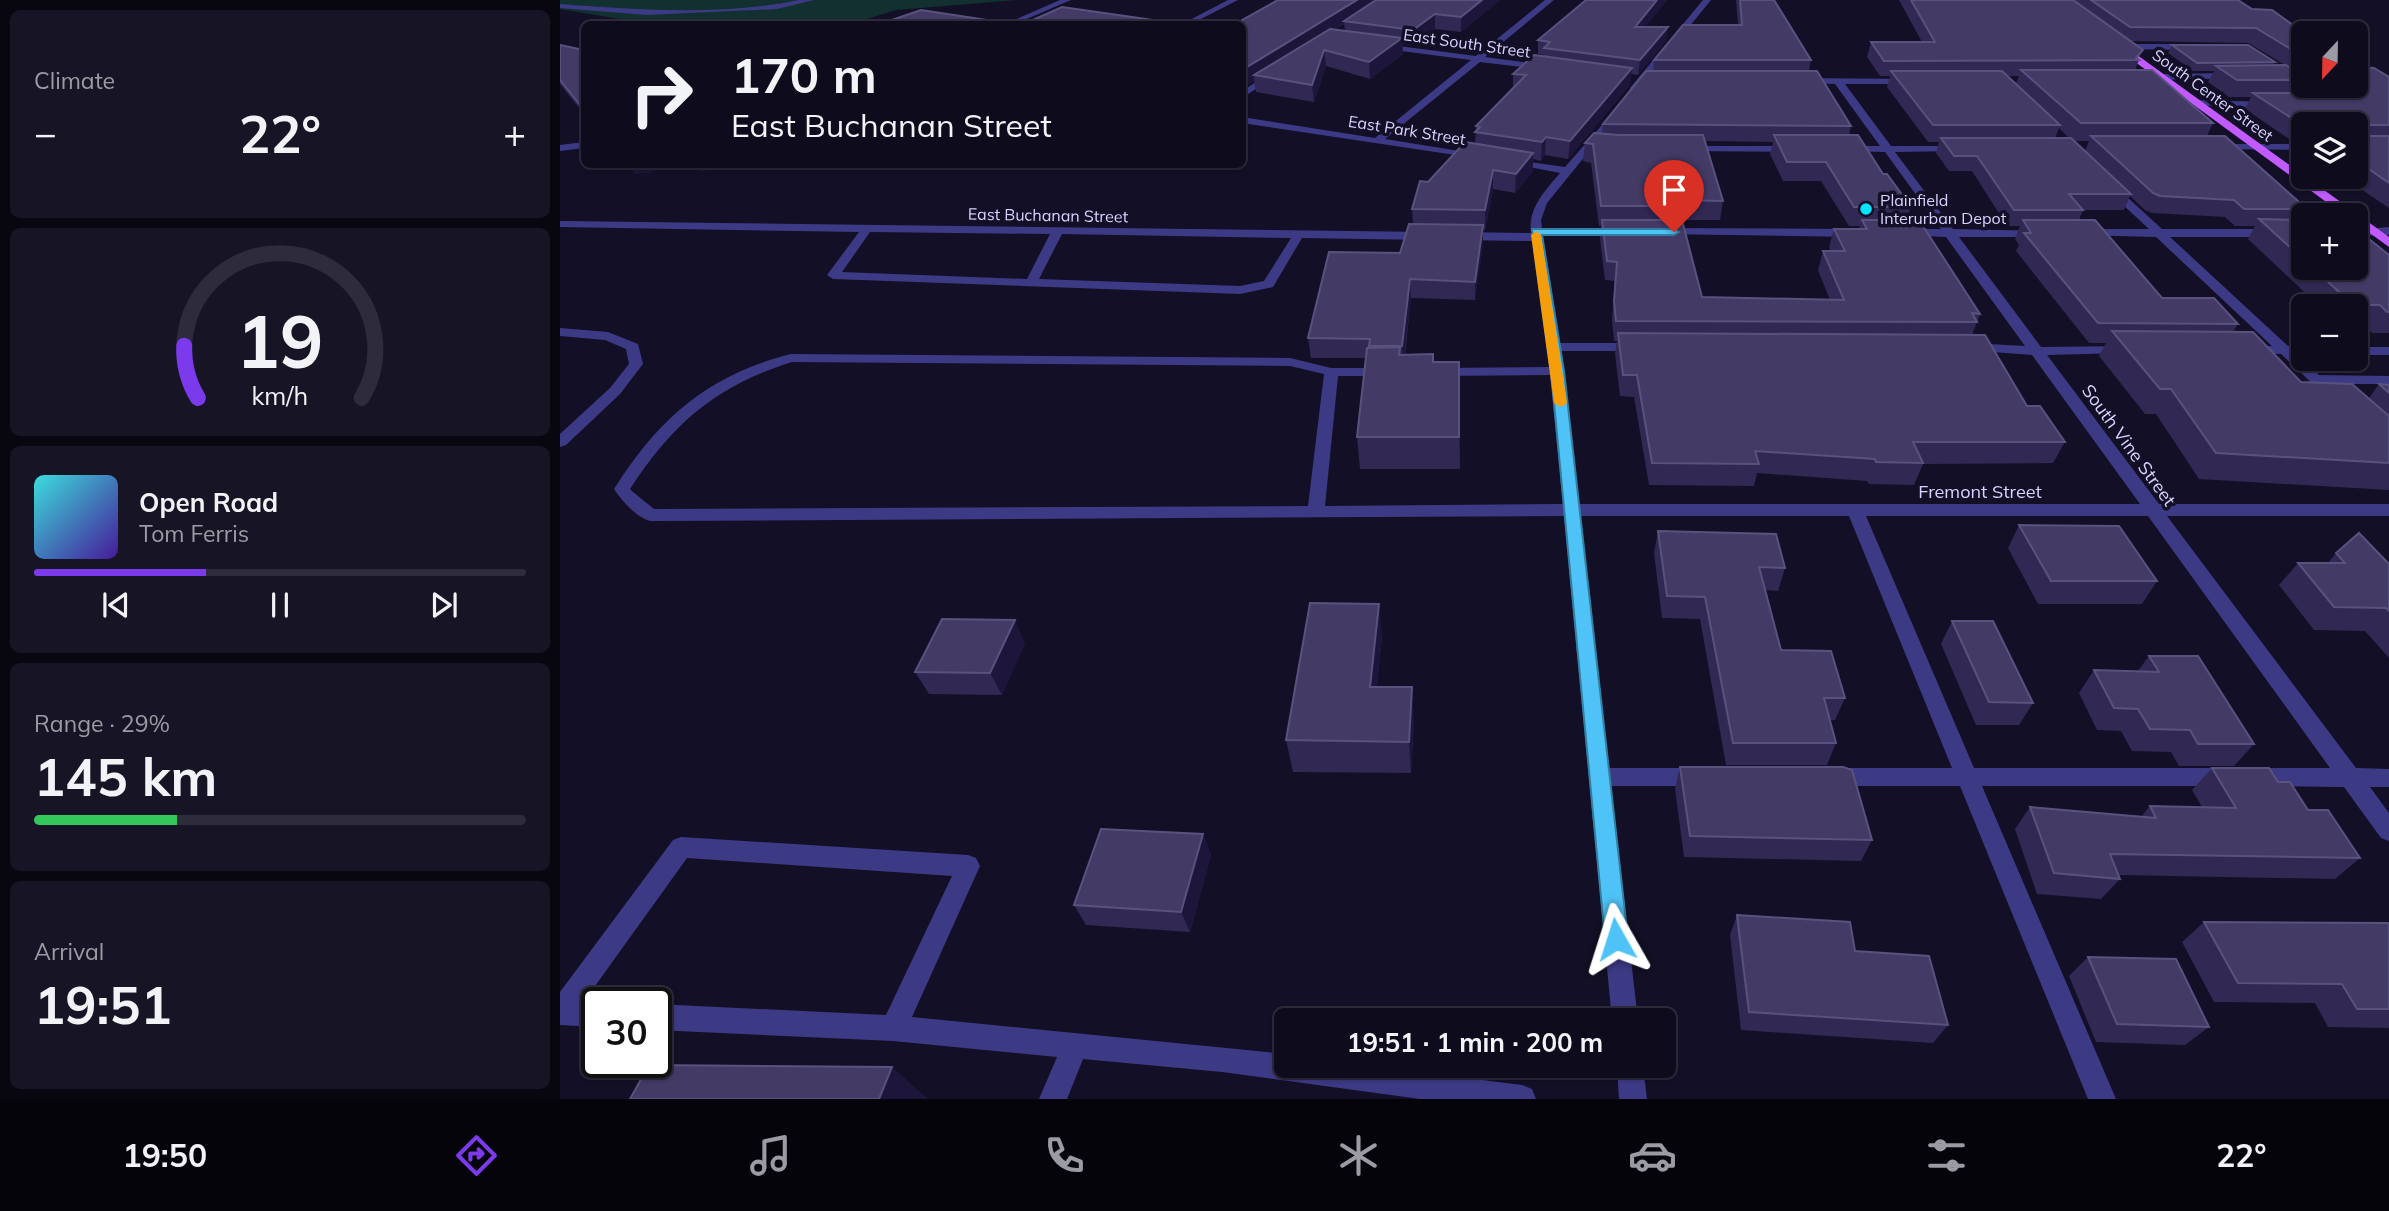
<!DOCTYPE html>
<html lang="en">
<head>
<meta charset="utf-8">
<style>
	:root { --surface:#0e0b1c; --page:#171425; --text:#f1f3f6; --muted:#9b9ba3; --line:#2e2b3b; --accent:#7c3aed }
	body { margin:0; font-family:Mulish,sans-serif; background:var(--page); color:var(--text); height:100vh; display:flex; flex-direction:column; font-size:26px; white-space:nowrap }
	* { box-sizing:border-box; margin:0 }
	p { font-size:23px; color:var(--muted) }
	.icon { flex:none; width:38px; height:38px; fill:none; stroke:currentColor; stroke-width:2; stroke-linecap:round; stroke-linejoin:round }
	.map { position:relative; flex:1; overflow:hidden }
	.details { display:flex; flex-direction:column; gap:10px; padding:10px; background:#08060f; width:560px }
	.details>* { flex:none }
	.top-card { position:absolute; left:21px; top:21px; width:665px; height:147px; border-radius:10px; box-shadow:0 2px 5px #0004,0 0 0 2px var(--line); background:#0e0b1c; color:var(--text); overflow:hidden }
	.needle { width:46px; rotate:202deg }
	.buttons { position:absolute; left:1731px; top:21px; display:grid; gap:14px }
	.buttons a { display:grid; place-items:center; width:77px; height:77px; border-radius:10px; background:var(--surface); box-shadow:0 2px 5px #0004,0 0 0 2px var(--line); font-size:35px }
	.speed { position:absolute; left:21px; top:987px; display:flex; gap:14px; font-size:35px; font-weight:700; text-align:center }
	.speed>* { display:grid; place-content:center; width:91px; height:91px; border-radius:50%; background:var(--surface); box-shadow:0 2px 5px #0004,0 0 0 2px var(--line); line-height:1 }
	.speed .limit { border:4px solid #111; border-radius:10px; background:#fff; color:#111 }
	.pin { position:absolute; display:grid; place-items:center; width:60px; height:60px; color:#fff; margin:-72px -30px; border-radius:50% 50% 50% 0; rotate:-45deg; box-shadow:0 0 7px #0007 }
	.pin .icon { rotate:45deg }
	.me { position:absolute; width:77px; margin:-38px; rotate:354deg; stroke-linejoin:round; filter:drop-shadow(0 0 5px #0008) }
	.turn { display:flex; align-items:center; gap:24px; height:147px; padding:0 35px; font-size:32px }
	.turn .icon { width:91px; height:91px; stroke-width:2.5 }
	.turn b { display:block; font-size:49px; line-height:60px }
	.big { font-size:52px; font-weight:700; line-height:1.1 }
	.details .card { flex:1; display:flex; flex-direction:column; justify-content:center; gap:10px; min-width:0; padding:0 24px; border-radius:10px; background:var(--page) }
	.details .dial { align-items:center; gap:0 }
	.dial svg { height:182px; overflow:visible; fill:none; stroke:var(--line); stroke-width:7; stroke-linecap:round; text-anchor:middle }
	.dial text { fill:var(--text); stroke:none }
	.song { display:flex; align-items:center; gap:21px }
	.cover { width:84px; height:84px; border-radius:10px; background:linear-gradient(135deg,hsl(180 70% 55%),hsl(260 70% 35%)) }
	.played { height:7px; border-radius:4px; background:linear-gradient(90deg,var(--accent) 35%,var(--line) 35%) }
	.keys { display:flex; justify-content:space-around; direction:ltr }
	.heat { display:flex; justify-content:space-between; align-items:center; font-size:38px; direction:ltr }
	.charge { height:10px; border-radius:5px; background:linear-gradient(90deg,#34c759 29%,var(--line) 0) }
	.trip { position:absolute; left:714px; top:1008px; width:402px; height:70px; border-radius:10px; background:var(--surface); box-shadow:0 2px 5px #0004,0 0 0 2px var(--line); font-weight:700; line-height:70px; text-align:center }
	.tab-bar { display:flex; height:112px; justify-content:space-around; align-items:center; background:#06040b; color:var(--muted) }
	.tab-bar .icon { width:49px; height:49px }
	.tab-bar .current { color:var(--accent) }
	.tab-bar b { font-size:32px; color:var(--text) }
	main { display:flex; flex:1; min-height:0 }
	.map>svg:first-child { display:block }
	.green { fill:#12302f }
	.lines { fill:none; stroke-linecap:round; stroke-linejoin:round }
	.minor { fill:#3d3a85; fill-rule:evenodd }
	.major { fill:#c25bff; fill-rule:evenodd }
	.wall { fill:#312854; fill-rule:evenodd }
	.shaded-wall { fill:#1d163a }
	.building { fill:#433a66; stroke:#5a527e; stroke-width:2 }
	.route { fill:#4fc3f7; stroke:#337fa1; stroke-width:2 }
	.slow { fill:#f59e0b }
	.poi-dot { fill:#00e5ff; stroke:#130f26; stroke-width:2.5 }
	.labels { text-anchor:middle; dominant-baseline:central; stroke-width:7; stroke-linejoin:round; paint-order:stroke }
	.far-street-label { font-size:16px; fill:#d9d4ff; stroke:#130f26 }
	.far-poi-label { font-size:16px; fill:#d9d4ff; stroke:#130f26; text-anchor:start }
	.street-label { font-size:18px; fill:#d9d4ff; stroke:#130f26 }
</style>
</head>
<body>
<main>
<section class="details">
<div class="card"><p>Climate</p>
<div class="heat"><a>−</a><b class="big">22°</b><a>+</a></div>
</div>
<div class="card dial"><svg viewBox="0 0 100 80">
<path d="M14 69A42 42 0 1 1 86 69"/>
<path d="M14 69A42 42 0 0 1 8 46" stroke="#7c3aed"/>
<text x="50" y="56" font-size="32" font-weight="700">19</text>
<text x="50" y="72" font-size="11">km/h</text>
</svg></div>
<div class="card">
<div class="song"><i class="cover"></i><div><b>Open Road</b><p>Tom Ferris</p></div></div>
<div class="played"></div>
<div class="keys"><svg class="icon" aria-label="previous" viewBox="0 0 24 24"><path d="M18 5L8 12l10 7zM5 5v14"/></svg><svg class="icon" aria-label="pause" viewBox="0 0 24 24"><path d="M8 5v14M16 5v14"/></svg><svg class="icon" aria-label="next" viewBox="0 0 24 24"><path d="M6 5l10 7-10 7zM19 5v14"/></svg></div>
</div>
<div class="card"><p>Range · 29%</p><b class="big">145 km</b><div class="charge"></div></div>
<div class="card"><p>Arrival</p><b class="big">19:51</b></div>
</section>
<div class="map">
<svg width="1829" height="1099" viewBox="0 0 1829 1099">
	<rect width="100%" height="100%" fill="#130f26"/>
	<path class="green" d="M0 0H458L336 10 291 24H89L0 9Z"/>
	<g class="lines">
		<g class="minor">
			<path d="M239 0H254L217 9 87 15 0 8V4C76 10 164 16 239 0Z"/>
			<path d="M500 0H511L455 24H445Z"/>
			<path d="M668 0H678L631 24H622Z"/>
			<path d="M985 0H994L925 57 985 65 989 68 988 70 920 62 825 139 918 154 922 155V159L682 123V117L815 138 911 60 818 48 815 43 916 56Z"/>
			<path d="M1143 0H1151L1076 92H1070V88Z"/>
			<path d="M1560 44H1633L1637 47 1633 50 1557 49Z"/>
			<path d="M710 73 717 75 682 98V91Z"/>
			<path d="M1674 73 1678 76 1677 78 1601 80 1597 77 1601 74Z"/>
			<path d="M1239 78 1354 79 1356 81 1351 84H1285L1331 146H1404L1405 148 1400 151 1335 152 1393 229 1485 231 1487 233 1481 237H1399L1481 347 1570 346V352L1565 353 1487 355 1599 504H1829V516H1607L1796 768 1829 769V787H1810L1829 813V841L1821 838 1784 787 1694 786 1686 784 1683 777 1686 770 1694 768H1770L1588 516H1306L1414 768H1666L1674 770 1677 777 1674 784 1666 786H1422L1556 1099H1528L1400 786H1271L1263 784 1260 777 1263 770 1271 768H1392L1289 516H1021L1049 768H1141L1149 770 1152 777 1149 784 1141 786H1051L1078 1020H1052L1004 516 90 521C76 517 62 501 54 489 99 418 148 375 231 354L730 358 771 368H826L833 372 826 376H778L765 506 1003 504 990 375 875 376 868 372 875 368 989 367 972 241 899 240 893 236 899 232 971 233C968 208 984 192 1000 173L944 162 949 159 1005 167 1056 109 1061 112 987 203 981 220 982 228H1064L1070 232 1064 236H983L1000 343H1078L1085 347 1078 351H1001L1019 504H1580L1472 355 1406 350V344L1411 343 1465 346 1386 237 1340 235 1338 233 1344 229H1381L1325 152 1281 151V147L1285 146H1320L1275 84 1236 83 1234 81ZM232 362 730 366 764 374 748 506 94 509 73 492 70 489C114 422 156 386 232 362Z"/>
			<path d="M1638 100 1711 102 1716 105 1711 108 1635 105 1633 103Z"/>
			<path d="M24 142V148L0 151V145Z"/>
			<path d="M1656 144H1743V150L1652 149V145Z"/>
			<path d="M1124 146H1236L1241 149 1236 152 1120 151V147Z"/>
			<path d="M1547 186H1555L1602 229H1743V237H1610L1728 346H1743V354H1737L1759 375 1829 376V384H1769L1783 398 1776 402 1771 401 1721 354 1682 353 1680 350 1687 346H1712L1596 237 1519 235 1517 233 1523 229H1589L1547 190Z"/>
			<path d="M0 221 868 232 874 236 868 240 742 238 713 287 680 294 273 279 267 275 299 232 0 227ZM310 232 490 234 467 279 282 272ZM502 234 731 238 704 281 680 286 479 279Z"/>
			<path d="M1829 227V235L1796 236V230Z"/>
			<path d="M1103 228 1295 229 1301 233 1295 237 1099 234 1097 232Z"/>
			<path d="M0 328 48 332 78 344 83 364 60 394 6 445 0 447V434L50 388 69 364 66 349 45 340 0 336Z"/>
			<rect x="1796" y="347" width="33" height="8"/>
			<path d="M121 837 408 855 416 858 420 866 352 1017 726 1054V1066H814L962 1085 972 1089 976 1099H860L662 1072 523 1059 507 1099H479L497 1057 333 1041 96 1030V1004L326 1015 392 876 127 858 25 1000 41 1003H37V1027L0 1025V992L113 840Z"/>
			<path d="M1057 1066H1083L1087 1099H1059Z"/>
		</g>
		<path class="major" d="M1556 44H1562L1800 216 1829 237V247L1796 223V215H1784L1556 48Z"/>
	</g>
	<g class="wall">
		<path d="M718 0H940L901 32 875 29 854 45 842 44 843 54 810 79 766 66 754 102 696 92 694 81 682 88V24ZM784 23 785 31 775 29 784 24Z"/>
		<path d="M1026 0H1107L1085 27 1106 41 1078 75 1071 74 1070 85 1008 159 985 155 981 161 973 159V171L955 193 933 189 925 230H923V243L915 300 851 298 845 355 873 362H899L900 469H800L797 437 806 358H751L748 338 840 253 853 224 852 209 868 182 915 144 916 126 953 89V74L983 57 984 55 978 54V40Z"/>
		<path d="M1176 0H1214L1251 60 1249 71 1291 126 1289 135 1351 207 1347 220 1420 314 1412 335 1467 406 1505 442 1493 463 1363 464 1354 485 1309 484 1307 481 1197 473 1194 486 1089 485 1074 397 1060 396 1055 354 1057 341H1054L1052 320 1055 281 1045 280 1040 239 1041 226H1039L1031 163 1023 161 1025 143 1042 133 1043 124 1093 71 1094 60 1178 25ZM1145 141 1213 142 1210 154 1223 181H1261L1289 226H1300L1299 229H1274L1269 247 1270 251H1263L1258 270 1270 300 1142 297 1117 220H1160L1163 201Z"/>
		<path d="M1339 0H1678L1692 9 1743 33V86H1796L1829 77V208L1783 177H1796V124H1743V142L1732 141 1685 109 1691 97H1669L1648 82 1654 71H1633L1608 53 1612 45 1715 62 1713 65H1725L1688 43 1571 41 1579 60 1575 70 1653 123 1647 136 1747 209 1741 220H1743V268H1796L1829 255V333H1812L1805 326H1796V306H1759L1688 239 1695 226H1675L1665 217 1592 213 1585 210 1570 196 1564 210H1523L1519 220 1602 298 1678 324 1673 332 1741 382 1809 398 1819 384 1829 385V490L1639 479 1596 414H1585L1539 356 1546 343H1529L1456 251 1459 245 1455 239 1460 226H1447L1412 171H1389L1376 153 1379 142H1368L1327 87 1330 76H1320L1307 57 1311 42H1362ZM1447 76H1459L1456 83ZM1748 88 1755 93H1745ZM1499 128 1509 138H1495ZM1515 141H1529L1525 151Z"/>
		<path d="M0 45 24 50V114L0 84Z"/>
		<path d="M1459 525 1597 581 1582 604H1478L1448 548Z"/>
		<path d="M1098 531 1225 568 1218 591 1205 590 1221 650 1285 698 1275 720H1270L1276 743 1267 765H1166L1140 619 1102 618 1094 553Z"/>
		<path d="M1776 553 1829 564V658L1805 631 1754 630 1719 585 1738 563H1768Z"/>
		<path d="M1392 621 1473 703 1459 725H1416L1381 644Z"/>
		<path d="M822 636 817 687 854 720 851 773 733 772 726 740Z"/>
		<path d="M465 643 442 695 369 694 355 672Z"/>
		<path d="M1589 656 1694 744 1674 766H1619L1611 752 1572 751 1561 731 1537 730 1519 693 1534 670 1577 672Z"/>
		<path d="M1120 767 1312 840 1301 861 1124 857 1115 789Z"/>
		<path d="M1652 768 1718 782 1800 858 1775 879 1559 875 1560 879 1541 899 1477 894 1455 829 1470 807 1581 817 1590 806 1642 807 1632 790Z"/>
		<path d="M643 834 651 855 630 932 526 925 514 905Z"/>
		<path d="M1177 915 1295 951 1388 1025 1373 1043 1181 1030 1170 935Z"/>
		<path d="M1644 922 1829 925V1028L1768 1027 1755 1003 1654 1002 1622 942Z"/>
		<path d="M1528 957 1649 1027 1625 1045 1536 1042 1509 976Z"/>
	</g>
	<g class="shaded-wall">
		<path d="M797 0H821L784 21V23L701 76 694 75V81L682 88V70Z"/>
		<path d="M922 0H940L901 32V17Z"/>
		<path d="M1097 0H1107L1073 42 1075 27Z"/>
		<path d="M875 14V29L854 45 853 30Z"/>
		<path d="M1108 27 1106 41 1078 75 1080 60Z"/>
		<path d="M842 38 843 54 810 79 809 62Z"/>
		<path d="M764 50 766 66 754 102 752 85Z"/>
		<path d="M1072 68 1070 85 1008 159 1010 141Z"/>
		<path d="M986 137 985 155 981 161 982 142Z"/>
		<path d="M973 153V171L955 193 956 174Z"/>
		<path d="M68 164H98L94 172 74 174Z"/>
		<path d="M136 164H172L140 172Z"/>
		<path d="M933 170V189L925 230V210Z"/>
		<path d="M923 225V243L915 300V282Z"/>
		<path d="M850 279 851 298 843 365 842 346Z"/>
		<path d="M819 604 822 636 814 719 810 687Z"/>
		<path d="M455 620 465 643 442 695 430 673Z"/>
		<path d="M852 687 854 720 851 773 849 742Z"/>
		<path d="M643 834 651 855 630 932 621 912Z"/>
		<path d="M332 1067 367 1098 366 1099H319Z"/>
	</g>
	<g class="building">
		<path d="M718 0H797L682 70V24H675Z"/>
		<path d="M816 0H922L901 17 875 14 853 30 784 21Z"/>
		<path d="M1026 0H1097L1075 27H1108L1080 60 984 48 990 42 978 40Z"/>
		<path d="M1180 0H1214L1251 60H1094L1123 25H1182Z"/>
		<path d="M1351 0H1513L1583 50 1576 58 1579 60 1324 61 1311 42H1375Z"/>
		<path d="M1531 0H1678L1692 9 1712 10 1744 33H1743V63L1739 59 1734 51 1696 28 1570 27Z"/>
		<path d="M502 7 621 24H464Z"/>
		<path d="M361 10 453 24H320Z"/>
		<path d="M770 29 842 38 809 62 764 50 752 85 694 75Z"/>
		<path d="M0 45 24 50V110L0 80Z"/>
		<path d="M1612 45H1688L1715 62 1637 63Z"/>
		<path d="M974 55 1072 68 1010 141 986 137 982 142 915 132 920 127 916 126 966 75 953 74Z"/>
		<path d="M1726 65 1743 75V80H1677L1656 66Z"/>
		<path d="M1796 67 1814 68 1829 77V125H1806L1804 133 1806 136H1829V183L1796 160V124L1742 125 1693 93H1771L1779 87 1777 86H1796Z"/>
		<path d="M1461 70H1592L1653 123H1521Z"/>
		<path d="M1086 71H1257L1291 126 1043 124Z"/>
		<path d="M1331 71H1442L1500 125H1373Z"/>
		<path d="M1034 133 1059 135H1143L1163 201 1117 200 1119 206H1041L1033 144 1025 143Z"/>
		<path d="M1214 135H1298L1323 174H1327L1351 207H1294L1266 162H1227Z"/>
		<path d="M1531 136H1665L1747 209H1684L1674 200 1600 196 1593 193Z"/>
		<path d="M1381 138H1511L1571 194H1509L1523 210H1454L1417 156H1394Z"/>
		<path d="M905 142 973 153 956 174 933 170 925 210 852 209 860 181 868 182Z"/>
		<path d="M1699 219 1743 220V259Z"/>
		<path d="M1042 220H1122L1142 297 1284 300 1263 251H1285L1274 229H1307L1302 220H1359L1420 314 1412 313 1417 322 1056 321 1054 301 1057 262 1047 261Z"/>
		<path d="M1463 220H1535L1602 298H1654L1678 324 1538 323 1464 233H1471Z"/>
		<path d="M849 224 923 225 915 282 850 279 842 346H809L810 339 748 338 769 252 840 253Z"/>
		<path d="M1796 239H1809L1829 255V312H1827L1820 305H1793L1753 268H1796Z"/>
		<path d="M1552 331 1693 332 1741 382 1792 384 1829 416V463L1656 453 1611 389H1600Z"/>
		<path d="M1058 333 1425 335 1467 406H1480L1505 442H1353L1363 463 1316 462 1315 459 1195 451 1199 464 1092 463 1077 375H1063Z"/>
		<path d="M840 347 839 355 873 354V362H899V437H797L807 348Z"/>
		<path d="M1819 384 1829 385V393Z"/>
		<path d="M1459 525 1559 526 1597 581H1491Z"/>
		<path d="M1098 531 1216 534 1225 568 1199 567 1221 650 1271 651 1285 698H1264L1276 743H1173L1145 597 1107 596Z"/>
		<path d="M1799 533 1829 564V611L1826 608 1774 607 1738 563H1785L1776 553Z"/>
		<path d="M750 603 819 604 810 687H852L849 742 726 740Z"/>
		<path d="M382 619 455 620 430 673 355 672Z"/>
		<path d="M1392 621H1433L1473 703 1429 702Z"/>
		<path d="M1589 656H1638L1694 744H1638L1630 730 1590 729 1578 709 1554 708 1534 670 1599 672Z"/>
		<path d="M1120 767H1283L1292 770 1312 840 1130 836Z"/>
		<path d="M1652 768H1709L1718 782H1730L1748 810H1768L1800 858 1550 854 1560 879 1494 873 1470 807 1596 818 1590 806 1676 808Z"/>
		<path d="M541 829 643 834 621 912 514 905Z"/>
		<path d="M1177 915 1290 922 1295 951 1369 956 1388 1025 1189 1012Z"/>
		<path d="M1644 922 1828 923 1829 925V1009H1797L1782 984 1678 983Z"/>
		<path d="M1528 957 1616 959 1649 1027 1557 1024Z"/>
		<path d="M89 1065 332 1067 319 1099H70Z"/>
	</g>
	<path class="route" d="M972 229H1114L1119 232 1114 235H982L1004 371 1068 939 1064 947 1056 950 1049 947 1045 939 991 371Z"/>
	<path class="slow" d="M976 231 981 235 1007 403 1001 407 994 403 971 235Z"/>
	<circle class="poi-dot" cx="1306" cy="209" r="7"/>
	<g class="labels">
		<g class="far-street-label">
			<text transform="translate(907 43) rotate(8)">East South Street</text>
			<text transform="translate(1653 95) rotate(36)">South Center Street</text>
			<text transform="translate(847 130) rotate(9)">East Park Street</text>
			<text transform="translate(488 215) rotate(1)">East Buchanan Street</text>
		</g>
		<g class="far-poi-label">
			<text x="1320" y="200">Plainfield<tspan x="1320" dy="18">Interurban Depot</tspan></text>
		</g>
		<g class="street-label">
			<text transform="translate(1569 445) rotate(54)">South Vine Street</text>
			<text x="1420" y="491">Fremont Street</text>
		</g>
	</g>
</svg>
<div class="buttons">
<a><svg class="needle" viewBox="-14 -14 28 28"><path d="M0-13l5 13h-10z" fill="#e53935"/><path d="M0 13l5-13h-10z" fill="#9b9ba3"/></svg></a>
<a><svg class="icon" aria-label="layers" viewBox="0 0 24 24"><path d="M12 4l9 5-9 5-9-5zM3 14l9 5 9-5"/></svg></a>
<a>+</a>
<a>−</a>
</div>
<div class="speed"><div class="limit">30</div></div>
<div class="pin" style="left:1114px;top:232px;background:#d93025"><svg class="icon" aria-label="arrive" viewBox="0 0 24 24"><path d="M6 21V4h12l-3 4 3 4H6"/></svg></div>
<svg class="me" style="left:1056px;top:939px" viewBox="-20 -20 40 40"><path d="M0-17L14 15 0 8-14 15z" fill="#4fc3f7" stroke="#fff" stroke-width="4"/></svg>
<div class="trip">19:51 · 1 min · 200 m</div>
<div class="top-card">
<div class="turn"><svg class="icon" aria-label="right" viewBox="0 0 24 24"><path d="M7 20v-9h11M14 6l5 5-5 5"/></svg><div><b>170 m</b>East Buchanan Street</div></div>
</div>
</div>
</main>
<nav class="tab-bar">
<b>19:50</b>
<svg class="icon current" aria-label="directions" viewBox="0 0 24 24"><path d="M12 3l9 9-9 9-9-9zM9 14v-3h6M13 9l2 2-2 2"/></svg>
<svg class="icon" aria-label="music" viewBox="0 0 24 24"><path d="M9 18V5l10-2v13"/><circle cx="6" cy="18" r="3"/><circle cx="16" cy="16" r="3"/></svg>
<svg class="icon" aria-label="phone" viewBox="0 0 24 24"><path d="M5 4h4l2 5-3 2q2 4 5 5l2-3 5 2v4C11 20 4 13 5 4z"/></svg>
<svg class="icon" aria-label="climate" viewBox="0 0 24 24"><path d="M12 3v18M4 7l16 10M4 17L20 7"/></svg>
<svg class="icon" aria-label="car" viewBox="0 0 24 24"><path d="M5 17H2v-5l4-1 3-4h7l3 4 3 1v5h-3M9 17h6M6 11h13"/><circle cx="7" cy="17" r="2"/><circle cx="17" cy="17" r="2"/></svg>
<svg class="icon" aria-label="filters" viewBox="0 0 24 24"><path d="M4 7h16M4 17h16"/><circle cx="9" cy="7" r="2"/><circle cx="15" cy="17" r="2"/></svg>
<b>22°</b>
</nav>
</body>
</html>
